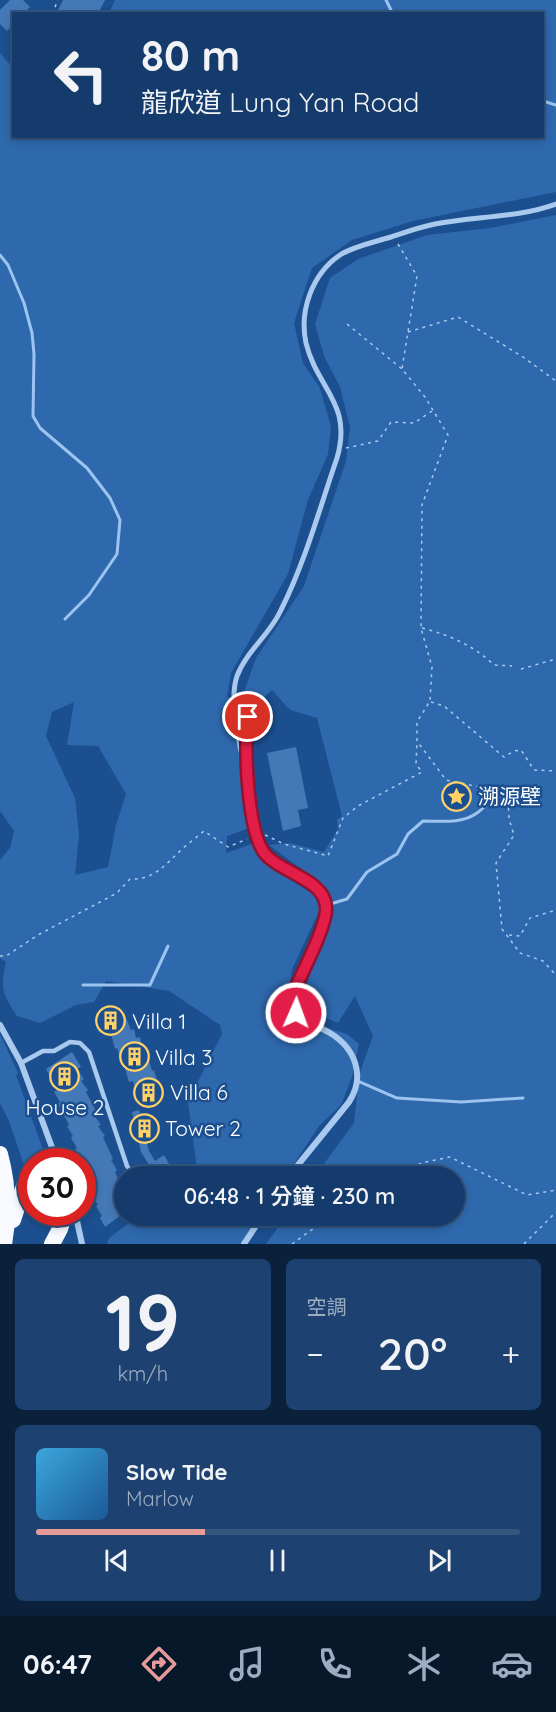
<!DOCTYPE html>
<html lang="zh-TW">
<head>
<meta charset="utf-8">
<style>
	:root { --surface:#143b6b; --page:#1d4271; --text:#f1f3f6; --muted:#9dadc1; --line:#33557e; --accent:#e69b98 }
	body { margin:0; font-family:Quicksand,"Noto Sans TC",sans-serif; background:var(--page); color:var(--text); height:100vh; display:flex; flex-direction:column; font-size:22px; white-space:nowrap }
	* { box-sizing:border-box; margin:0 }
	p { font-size:20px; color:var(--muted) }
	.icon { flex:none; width:33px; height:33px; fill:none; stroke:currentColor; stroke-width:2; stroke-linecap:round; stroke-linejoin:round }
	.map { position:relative; height:1244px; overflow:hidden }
	.sheet { display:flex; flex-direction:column; gap:15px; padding:15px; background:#0b203b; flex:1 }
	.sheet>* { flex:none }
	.guide { position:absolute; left:12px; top:12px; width:532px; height:126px; border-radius:0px; box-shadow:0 3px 9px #0003,0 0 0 2px var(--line); background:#143b6b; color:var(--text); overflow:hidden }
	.speed { position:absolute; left:18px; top:1148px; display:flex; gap:12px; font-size:30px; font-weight:700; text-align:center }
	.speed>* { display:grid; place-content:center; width:78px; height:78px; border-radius:50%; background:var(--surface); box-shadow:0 3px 9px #0003,0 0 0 2px var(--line); line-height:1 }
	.speed .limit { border:9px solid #d22; background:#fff; color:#111 }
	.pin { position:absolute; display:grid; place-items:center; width:51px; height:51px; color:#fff; margin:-26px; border:3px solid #fff; border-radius:50%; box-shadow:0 2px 6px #0007 }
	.me { position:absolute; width:66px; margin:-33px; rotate:2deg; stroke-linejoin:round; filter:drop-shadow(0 0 4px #0008) }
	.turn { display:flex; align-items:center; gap:21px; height:126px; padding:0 30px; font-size:27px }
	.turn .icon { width:78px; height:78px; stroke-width:2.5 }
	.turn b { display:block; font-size:42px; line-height:51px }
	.big { font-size:45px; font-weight:600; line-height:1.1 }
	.sheet .widget { flex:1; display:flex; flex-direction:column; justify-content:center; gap:9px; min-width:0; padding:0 21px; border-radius:9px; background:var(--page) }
	.sheet .dial { align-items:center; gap:0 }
	.dial b { font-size:78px; line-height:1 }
	.song { display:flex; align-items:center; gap:18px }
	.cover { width:72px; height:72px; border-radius:9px; background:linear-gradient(135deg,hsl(200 70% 55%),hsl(210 70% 35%)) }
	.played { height:6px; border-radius:3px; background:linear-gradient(90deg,var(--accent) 35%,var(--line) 35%) }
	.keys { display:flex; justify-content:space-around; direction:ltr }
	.heat { display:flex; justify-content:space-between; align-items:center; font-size:33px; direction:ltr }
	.sheet .tiles { flex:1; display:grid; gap:15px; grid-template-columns:1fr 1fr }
	.widget:last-child { grid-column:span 2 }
	.trip { position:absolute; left:114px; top:1166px; width:351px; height:60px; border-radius:30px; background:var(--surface); box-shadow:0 3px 9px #0003,0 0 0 2px var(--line); font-weight:600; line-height:60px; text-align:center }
	.tabs { display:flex; height:96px; justify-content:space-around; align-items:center; background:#08182b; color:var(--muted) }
	.tabs .icon { width:42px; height:42px }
	.tabs .current { color:var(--accent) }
	.tabs b { font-size:27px; color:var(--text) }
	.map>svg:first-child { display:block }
	.green { fill:#2e69ad; fill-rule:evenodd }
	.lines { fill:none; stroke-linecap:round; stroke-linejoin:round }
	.stream { stroke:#9cc4f0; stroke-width:3 }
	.building { fill:#4478b7 }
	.path { stroke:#a9c9ee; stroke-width:1.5; stroke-dasharray:3 4.5; stroke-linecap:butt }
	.service { stroke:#a9c9ee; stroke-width:4.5 }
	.pedestrian { stroke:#a9c9ee; stroke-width:5 }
	.minor { stroke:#a9c9ee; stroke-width:6 }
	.trunk { stroke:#f8faff; stroke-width:16 }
	.route-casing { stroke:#92132f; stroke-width:15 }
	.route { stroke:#e11d48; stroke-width:10 }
	.labels { text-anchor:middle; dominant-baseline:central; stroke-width:5; stroke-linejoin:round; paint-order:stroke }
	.poi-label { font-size:21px; fill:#fff; stroke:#1b4f8f; text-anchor:start }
</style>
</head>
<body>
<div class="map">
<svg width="556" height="1244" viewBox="0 0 556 1244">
	<rect width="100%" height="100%" fill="#1b4f8f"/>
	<g class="green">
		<path d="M115 0H556V192L413 221 352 240 312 268 294 323 303 363 320 388 331 427 328 454 308 500 288 574 231 673 227 697H242L256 658 304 586 346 461 350 427 340 387 324 356 315 324 330 278 358 259 427 235 490 228 556 215V1244H266L287 1215H454V1176H315L354 1123 359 1075 373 1036 355 996 338 1023 308 1010 300 999 308 981 333 902 320 883 269 845 290 843 324 852 338 829 337 820 342 816 317 718 290 710 272 690 239 720 243 782 251 815 249 828 227 836 226 853 252 844 264 863 314 895 320 909 292 969 287 1005 299 1020 347 1034 359 1044 352 1077 341 1105 319 1126 286 1176H198L188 1101 222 1034 220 1025 169 991 106 981 94 1002 76 1005 40 1023 17 1016C2 993 0 989 6 962L0 958V860L10 848 14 831 0 811V53L13 68 14 136H543V14L109 13ZM74 702 67 745 98 746 126 794 116 825 108 867 75 875 79 835 75 798 46 736 52 712Z"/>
		<path d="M0 1034 18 1073 16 1075 46 1158 39 1161H32L31 1164 25 1168 9 1121 0 1103Z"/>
		<path d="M140 1215H260L242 1244H107L109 1238Z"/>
	</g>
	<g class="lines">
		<g class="stream">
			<path d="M386 0 393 14"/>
			<path d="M543 101 556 105"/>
			<path d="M0 255 8 265 24 303 32 333 34 354 33 416 40 428 87 468 110 498 120 520 117 554 89 595 65 619"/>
			<path d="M327 905 347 899 367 872 397 854 408 834 423 821C441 821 462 824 477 813 483 809 486 804 493 800"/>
			<path d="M83 985H150L168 946"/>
			<path d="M358 1081 397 1098 461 1102 523 1098"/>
		</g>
	</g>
	<g class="building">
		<path d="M10 0H23L30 7 23 14H14V24L7 31 0 24V10Z"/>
		<path d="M63 0H105L98 14H56Z"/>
		<path d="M296 747 308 808 298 810 301 826 283 831 267 753Z"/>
		<path d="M117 1010 119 1014 124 1013 131 1030 134 1029 136 1038 140 1037 144 1054 147 1053 152 1071 154 1070 161 1095 138 1102 133 1081 129 1082 124 1065H122L117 1048 115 1049 110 1030 100 1033 98 1030 95 1019Z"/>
		<path d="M72 1052 81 1067 77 1069 84 1079 81 1081 88 1090 86 1092 97 1113 94 1115 101 1125 98 1126 105 1136 103 1137 113 1159 111 1160 117 1170 115 1172 124 1191V1213L105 1227 100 1218 102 1216 96 1206 98 1205 91 1195 94 1193 87 1183 90 1182 83 1172 85 1171 82 1161 79 1160 81 1159 75 1149 77 1148 71 1138 73 1136 67 1126 69 1125 58 1104 60 1102 54 1092 57 1090 46 1069Z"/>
		<path d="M139 1110 141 1119 150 1117 155 1137 146 1139 149 1151 155 1161 164 1155 176 1176H156L141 1152 132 1112Z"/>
	</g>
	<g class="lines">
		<g class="path">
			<path d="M52 14 58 0"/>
			<path d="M398 244 417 276 402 369 425 397 448 435 422 505 421 628 432 667 430 701 417 722V741L446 780 494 790 508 796 509 819 514 835 496 863 502 929 520 953 543 961 556 975"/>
			<path d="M347 324 402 369"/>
			<path d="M408 332 458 317 523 357 556 381"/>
			<path d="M346 448 378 441 391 422 414 423 432 411"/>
			<path d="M422 628C449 635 473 645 494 665L512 666"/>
			<path d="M521 669 556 659"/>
			<path d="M431 702 444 706 504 757 514 751 521 750 534 770 556 771"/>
			<path d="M265 835 284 844 328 856 343 818 358 806 422 772 416 764 417 743"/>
			<path d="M509 935 520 936 530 918 556 910"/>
			<path d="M0 956H6L38 935 117 893 130 879C154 880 165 865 182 849 189 843 197 837 204 831L228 847 247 839"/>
			<path d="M399 1176 421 1163 450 1157 527 1195 556 1190"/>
			<path d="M292 1244 332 1215"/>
			<path d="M524 1244 556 1212"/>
		</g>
		<g class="service">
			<path d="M246 770 248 717 255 712 257 705"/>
			<path d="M21 1063 43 1051H54L70 1042 80 1043 89 1052 127 1166 134 1176"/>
		</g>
		<path class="pedestrian" d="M246 775C241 749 228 702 237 676 246 652 269 635 280 612 305 563 319 510 337 458 353 403 317 389 306 343 299 311 312 274 340 255 354 246 375 242 391 237 406 232 420 227 435 224 476 216 517 218 556 204"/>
		<g class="minor">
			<path d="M246 775 256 838C258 844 261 850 266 855 286 877 334 880 325 919L293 996C291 1002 292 1009 297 1014 305 1022 320 1027 330 1033 355 1048 366 1076 349 1102L289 1176"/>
			<path d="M0 1025 21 1063 57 1161"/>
			<path d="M75 1212 82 1244"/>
			<path d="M244 1244 263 1215"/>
		</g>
		<g class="trunk">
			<path d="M0 1154C8 1184 10 1213 4 1244"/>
			<path d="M13 1220 24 1186 32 1180"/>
			<path d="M52 1244 60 1229 65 1212"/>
		</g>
	</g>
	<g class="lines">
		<defs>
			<path id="route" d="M248 717C244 746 247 834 266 855 282 873 325 880 326 907 328 925 300 976 292 996V1003L296 1013"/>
		</defs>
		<use href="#route" class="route-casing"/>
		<use href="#route" class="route"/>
	</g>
	<defs>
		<symbol id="sight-ring" viewBox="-11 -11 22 22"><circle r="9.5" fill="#1b4f8f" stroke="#ffd166" stroke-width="1.5"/><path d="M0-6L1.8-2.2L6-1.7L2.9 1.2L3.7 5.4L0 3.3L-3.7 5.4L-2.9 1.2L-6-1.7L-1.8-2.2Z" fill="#ffd166"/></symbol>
		<symbol id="building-ring" viewBox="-11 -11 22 22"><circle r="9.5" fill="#1b4f8f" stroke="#ffd166" stroke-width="1.5"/><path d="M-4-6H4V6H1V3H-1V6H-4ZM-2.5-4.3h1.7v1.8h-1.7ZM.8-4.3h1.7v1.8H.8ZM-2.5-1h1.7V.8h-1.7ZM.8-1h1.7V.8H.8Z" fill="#ffd166"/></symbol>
	</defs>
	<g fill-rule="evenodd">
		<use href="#sight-ring" x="440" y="780" width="33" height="33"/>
		<use href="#building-ring" x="94" y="1004" width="33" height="33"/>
		<use href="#building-ring" x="118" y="1040" width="33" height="33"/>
		<use href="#building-ring" x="48" y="1060" width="33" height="33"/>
		<use href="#building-ring" x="132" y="1076" width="33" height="33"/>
		<use href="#building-ring" x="128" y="1112" width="33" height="33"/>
	</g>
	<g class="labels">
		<g class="poi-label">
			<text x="478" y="796">溯源壁</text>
			<text x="132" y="1021">Villa 1</text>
			<text x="155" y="1057">Villa 3</text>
			<text x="170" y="1092">Villa 6</text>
			<text x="65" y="1107" text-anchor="middle">House 2</text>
			<text x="165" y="1128">Tower 2</text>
		</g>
	</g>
</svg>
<div class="speed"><div class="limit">30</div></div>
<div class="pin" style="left:248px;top:717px;background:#d93025"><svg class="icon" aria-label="arrive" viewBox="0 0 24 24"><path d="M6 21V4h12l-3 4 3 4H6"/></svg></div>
<svg class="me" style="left:296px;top:1013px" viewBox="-20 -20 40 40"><circle r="17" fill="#e11d48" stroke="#fff" stroke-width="3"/><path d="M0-11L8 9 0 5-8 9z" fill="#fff"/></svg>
<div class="trip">06:48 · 1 分鐘 · 230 m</div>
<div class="guide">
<div class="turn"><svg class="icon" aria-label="left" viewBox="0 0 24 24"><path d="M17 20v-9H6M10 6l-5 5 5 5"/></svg><div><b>80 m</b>龍欣道 Lung Yan Road</div></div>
</div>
</div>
<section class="sheet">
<div class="tiles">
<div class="widget dial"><b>19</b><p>km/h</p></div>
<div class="widget"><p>空調</p>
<div class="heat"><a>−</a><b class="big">20°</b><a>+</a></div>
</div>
<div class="widget">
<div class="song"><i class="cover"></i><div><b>Slow Tide</b><p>Marlow</p></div></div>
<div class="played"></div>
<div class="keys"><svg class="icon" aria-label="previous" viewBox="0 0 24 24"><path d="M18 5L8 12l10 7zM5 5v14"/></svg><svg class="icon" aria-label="pause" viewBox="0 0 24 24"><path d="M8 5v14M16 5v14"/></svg><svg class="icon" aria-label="next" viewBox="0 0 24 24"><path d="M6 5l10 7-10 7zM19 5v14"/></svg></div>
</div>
</div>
</section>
<nav class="tabs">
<b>06:47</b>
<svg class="icon current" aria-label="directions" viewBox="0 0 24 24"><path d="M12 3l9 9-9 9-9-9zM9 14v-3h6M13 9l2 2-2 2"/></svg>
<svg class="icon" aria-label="music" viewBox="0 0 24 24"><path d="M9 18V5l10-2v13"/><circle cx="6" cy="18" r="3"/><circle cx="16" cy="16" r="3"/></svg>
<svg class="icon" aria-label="phone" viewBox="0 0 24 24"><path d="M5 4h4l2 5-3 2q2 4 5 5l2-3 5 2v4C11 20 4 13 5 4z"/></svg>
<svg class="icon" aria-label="climate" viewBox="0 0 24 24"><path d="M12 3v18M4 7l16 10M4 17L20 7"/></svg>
<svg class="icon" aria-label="car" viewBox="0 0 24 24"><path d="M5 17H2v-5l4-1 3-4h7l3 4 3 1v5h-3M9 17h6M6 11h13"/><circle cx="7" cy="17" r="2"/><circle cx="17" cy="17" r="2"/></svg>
</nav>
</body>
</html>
